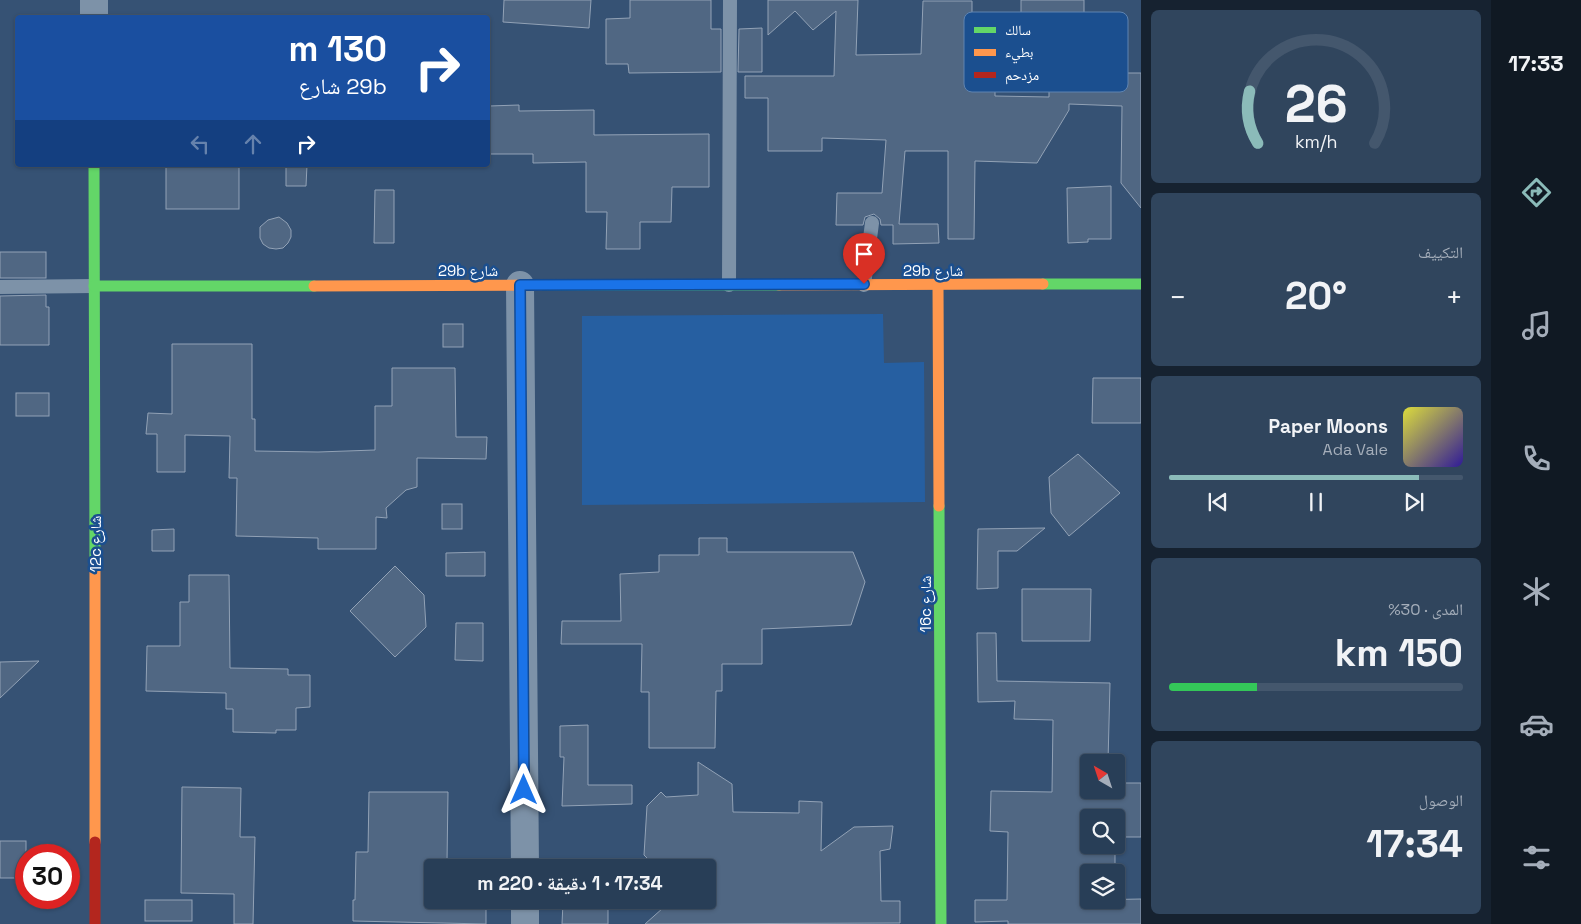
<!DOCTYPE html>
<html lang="ar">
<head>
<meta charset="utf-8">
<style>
	:root { --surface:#283e57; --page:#30455d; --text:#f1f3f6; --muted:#a5aeba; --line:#44576d; --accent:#8bbbb9 }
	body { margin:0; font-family:"Space Grotesk","Noto Naskh Arabic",sans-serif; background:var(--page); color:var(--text); direction:rtl; height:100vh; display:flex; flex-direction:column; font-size:19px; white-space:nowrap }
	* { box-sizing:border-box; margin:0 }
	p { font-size:16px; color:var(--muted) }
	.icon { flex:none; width:28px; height:28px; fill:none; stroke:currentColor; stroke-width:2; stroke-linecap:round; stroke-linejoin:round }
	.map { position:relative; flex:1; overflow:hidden; direction:ltr }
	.sheet { display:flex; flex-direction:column; gap:10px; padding:10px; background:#162230; width:350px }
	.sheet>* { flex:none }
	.banner { position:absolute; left:15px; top:15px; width:475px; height:152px; border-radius:5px; box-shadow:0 1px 4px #0004,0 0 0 1px var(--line); direction:rtl; background:#1a4fa0; color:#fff; overflow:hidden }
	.needle { width:32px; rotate:321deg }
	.controls { position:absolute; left:1080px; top:754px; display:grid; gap:10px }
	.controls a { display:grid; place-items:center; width:45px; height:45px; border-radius:5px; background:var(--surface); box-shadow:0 1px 4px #0004,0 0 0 1px var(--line); font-size:25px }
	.speed { position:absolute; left:15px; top:844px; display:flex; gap:10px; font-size:25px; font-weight:700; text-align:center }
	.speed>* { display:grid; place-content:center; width:65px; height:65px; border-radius:50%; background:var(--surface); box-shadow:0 1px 4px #0004,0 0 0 1px var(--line); line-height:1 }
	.speed .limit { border:8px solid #d22; background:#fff; color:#111 }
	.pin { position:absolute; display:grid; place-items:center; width:42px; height:42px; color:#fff; margin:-51px -21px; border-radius:50% 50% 50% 0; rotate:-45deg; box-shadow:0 0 5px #0007 }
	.pin .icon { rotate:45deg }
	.me { position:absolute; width:55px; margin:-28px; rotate:0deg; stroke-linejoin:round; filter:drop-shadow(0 0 4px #0008) }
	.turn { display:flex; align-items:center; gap:18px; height:105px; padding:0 20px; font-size:22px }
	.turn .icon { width:65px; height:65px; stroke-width:2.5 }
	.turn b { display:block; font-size:35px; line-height:42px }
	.lanes { display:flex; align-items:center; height:48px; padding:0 20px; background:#0003; justify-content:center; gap:25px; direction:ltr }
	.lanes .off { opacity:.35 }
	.big { font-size:38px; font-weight:700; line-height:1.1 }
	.sheet .tile { flex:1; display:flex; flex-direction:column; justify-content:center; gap:8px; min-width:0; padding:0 18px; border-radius:8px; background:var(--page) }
	.sheet .dial { align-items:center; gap:0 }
	.dial svg { height:130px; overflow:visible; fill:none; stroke:var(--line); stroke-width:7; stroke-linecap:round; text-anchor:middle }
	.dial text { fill:var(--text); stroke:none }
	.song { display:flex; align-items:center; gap:15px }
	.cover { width:60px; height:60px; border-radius:8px; background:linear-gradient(135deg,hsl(60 70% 55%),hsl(250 70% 35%)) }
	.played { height:5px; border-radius:2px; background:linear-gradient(90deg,var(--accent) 85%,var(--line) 85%) }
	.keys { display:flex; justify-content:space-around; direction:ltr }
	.heat { display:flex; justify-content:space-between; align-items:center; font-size:28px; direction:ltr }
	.charge { height:8px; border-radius:4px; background:linear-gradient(90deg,#34c759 30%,var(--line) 0) }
	.trip { position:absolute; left:424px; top:859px; width:292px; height:50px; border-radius:5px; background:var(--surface); box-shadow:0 1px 4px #0004,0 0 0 1px var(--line); font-weight:700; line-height:50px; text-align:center; direction:rtl }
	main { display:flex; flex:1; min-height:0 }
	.tab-bar { display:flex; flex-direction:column; width:90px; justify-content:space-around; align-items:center; background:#101923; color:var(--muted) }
	.tab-bar .icon { width:35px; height:35px }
	.tab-bar .active { color:var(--accent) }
	.tab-bar b { font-size:22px; color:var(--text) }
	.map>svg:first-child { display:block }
	.green { fill:#265fa1 }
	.building { fill:#506783; stroke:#92a2b6; fill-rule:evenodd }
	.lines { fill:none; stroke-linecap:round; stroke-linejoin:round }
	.lane { stroke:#7d92a8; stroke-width:14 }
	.street { stroke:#7d92a8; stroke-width:28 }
	.fast { stroke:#63d668; stroke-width:11 }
	.slow { stroke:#ff974d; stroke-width:11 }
	.jam { stroke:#b3261e; stroke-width:11 }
	.route-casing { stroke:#114b97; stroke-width:12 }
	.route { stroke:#1a73e8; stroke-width:9 }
	.labels { text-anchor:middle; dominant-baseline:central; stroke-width:5; stroke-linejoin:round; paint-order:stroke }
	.street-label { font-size:15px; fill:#fff; stroke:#1b4f8f }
	.key { fill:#1b4f8f; stroke:#5f84b1; stroke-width:1 }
	.key-label { font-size:14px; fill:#fff }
</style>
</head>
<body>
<main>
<nav class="tab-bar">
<b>17:33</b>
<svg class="icon active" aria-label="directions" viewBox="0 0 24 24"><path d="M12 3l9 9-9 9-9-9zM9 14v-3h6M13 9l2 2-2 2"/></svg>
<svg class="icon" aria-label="music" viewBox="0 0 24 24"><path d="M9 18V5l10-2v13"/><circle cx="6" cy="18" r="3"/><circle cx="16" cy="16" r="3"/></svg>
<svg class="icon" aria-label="phone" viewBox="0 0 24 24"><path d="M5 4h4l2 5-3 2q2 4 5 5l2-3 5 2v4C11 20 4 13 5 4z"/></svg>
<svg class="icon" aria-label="climate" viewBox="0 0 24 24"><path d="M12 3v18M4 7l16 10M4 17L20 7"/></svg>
<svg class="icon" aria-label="car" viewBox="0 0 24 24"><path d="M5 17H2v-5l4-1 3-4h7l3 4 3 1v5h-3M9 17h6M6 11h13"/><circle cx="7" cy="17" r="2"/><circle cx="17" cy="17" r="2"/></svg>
<svg class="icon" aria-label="filters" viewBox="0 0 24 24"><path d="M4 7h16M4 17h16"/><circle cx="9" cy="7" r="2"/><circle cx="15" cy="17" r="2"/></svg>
</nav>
<section class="sheet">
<div class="tile dial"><svg viewBox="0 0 100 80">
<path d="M14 69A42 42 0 1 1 86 69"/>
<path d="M14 69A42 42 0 0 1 9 37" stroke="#8bbbb9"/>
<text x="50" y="56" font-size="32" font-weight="700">26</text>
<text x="50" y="72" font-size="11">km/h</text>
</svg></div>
<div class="tile"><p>التكييف</p>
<div class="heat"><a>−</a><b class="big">20°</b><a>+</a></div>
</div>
<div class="tile">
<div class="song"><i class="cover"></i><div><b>Paper Moons</b><p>Ada Vale</p></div></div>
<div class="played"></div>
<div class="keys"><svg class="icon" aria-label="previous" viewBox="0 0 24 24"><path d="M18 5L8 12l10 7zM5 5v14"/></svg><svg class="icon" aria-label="pause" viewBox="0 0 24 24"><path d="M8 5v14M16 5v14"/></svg><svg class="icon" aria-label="next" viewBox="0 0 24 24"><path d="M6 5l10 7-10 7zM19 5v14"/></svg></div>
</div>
<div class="tile"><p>المدى · 30%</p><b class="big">150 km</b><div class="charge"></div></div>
<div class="tile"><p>الوصول</p><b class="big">17:34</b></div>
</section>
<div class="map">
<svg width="1141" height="924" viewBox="0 0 1141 924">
	<rect width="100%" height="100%" fill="#365274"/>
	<path class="green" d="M883 314 884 363 924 362 925 502 582 505V316Z"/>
	<g class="building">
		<path d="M504 0H591L589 28 503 22Z"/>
		<path d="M630 0H711V29H721V72L629 73 628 64H606V19L630 18Z"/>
		<path d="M768 0H858L856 55 921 54 923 1H972V18L1021 17V0H1084V60H1088L1087 77 1123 78V73H1141V208L1121 183 1122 106 1069 104V110L1037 163 975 161 974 239H948V151H905L899 224H938L939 243 893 244V225H881L880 219 874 214 865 217 863 225H836L837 193H882L886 140 822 138V151H768V98H745V76H834L836 11 813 30 795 11 768 35ZM1049 50V97L995 96V51Z"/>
		<path d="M762 28V72H738L739 29Z"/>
		<path d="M519 105V111L594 110V135L709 134V187H672L671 222H640V249H606L607 212H586V162L533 163V154H490L489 106Z"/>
		<rect x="166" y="165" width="73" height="44"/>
		<path d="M286 165H307L306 186H286Z"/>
		<path d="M1111 186V239H1088V242L1068 243 1067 188Z"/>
		<path d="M375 190H394V243H374Z"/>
		<path d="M279 217 287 223 291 230V237L288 243 283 248 276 249 269 248 263 244 260 238V227L268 220Z"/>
		<rect x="0" y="252" width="46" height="26"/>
		<path d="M46 295V307H49V345H0V296Z"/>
		<rect x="443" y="324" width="20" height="23"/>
		<path d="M172 344H252V419H255V451L318 452 375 450V406H392V368H455L456 437H487L486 459 417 458V487L406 490 386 508 387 518 376 517V549H318V538L236 536 237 478H229L230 436 185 435V472H157V434H146L148 413 172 414Z"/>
		<path d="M1093 378H1141V423H1092Z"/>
		<rect x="16" y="393" width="33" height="23"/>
		<path d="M1078 454 1120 493 1069 536 1051 513 1049 477Z"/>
		<rect x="442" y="504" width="20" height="25"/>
		<path d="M1045 528 1017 551H998V588L977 589 978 529Z"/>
		<path d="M174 529V551H152V530Z"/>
		<path d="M699 538H727V552H853L865 582 851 625 762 629V664H722V691H716L715 748H649V692H641L642 644H561L562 621H621L620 574 659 572V555H699Z"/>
		<path d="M485 552V576H446V553Z"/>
		<path d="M395 566 424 595 426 627 395 657 350 611Z"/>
		<path d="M189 575H229L230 668 288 669V675H310V707L296 708V730H276V733L233 732V709H226V693L146 691 147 646H180V602H189Z"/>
		<path d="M1022 589H1091L1090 641H1022Z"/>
		<path d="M456 623H483V661L455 660Z"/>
		<path d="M977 633H996L997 681 1110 683 1108 762H1089V790H1116V783H1141V837H1116V818H1089V845H1115V872H1089V900L1141 899V924H1008V921L975 922V900H1007L1008 832 990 831 991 791 1052 792 1053 720 1014 719 1015 701 978 702Z"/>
		<path d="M39 661 0 698V662Z"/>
		<path d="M588 725V785H632V804L562 806 564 757H560V726Z"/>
		<path d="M698 762 732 784 733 812 799 813V801L822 802 821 851 854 827 893 826 890 849 880 851 881 901H900V923L645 924 663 908V900H708V868H657L644 855 647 806 661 792 666 797 698 795Z"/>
		<path d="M182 787 241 788 240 837H255L253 924H234V894L181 893Z"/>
		<path d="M369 792H448L447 862H486V868H432V900H486V924L353 921V900H355L356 852H368Z"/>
		<rect x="0" y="841" width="26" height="37"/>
		<rect x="145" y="900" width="47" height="21"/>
		<path d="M563 902H608V924H562Z"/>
	</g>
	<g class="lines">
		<g class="lane">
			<path d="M729 285 730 0"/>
			<path d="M864 285 872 223"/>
			<path d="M0 287 94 286"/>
		</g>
		<g class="street">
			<path d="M94 18V0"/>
			<path d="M520 285 525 868"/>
			<path d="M525 900V924"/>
		</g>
		<g class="fast">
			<path d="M94 165 95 567"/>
			<path d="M1043 284H1141"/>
			<path d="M541 285H779"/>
			<path d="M94 286H314"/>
			<path d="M939 506 941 924"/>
		</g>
		<g class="slow">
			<path d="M779 285 1043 284"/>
			<path d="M938 285 939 506"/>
			<path d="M314 286 541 285"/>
			<path d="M95 567V842"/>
		</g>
		<path class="jam" d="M95 842V924"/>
	</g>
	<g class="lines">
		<defs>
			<path id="route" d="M524 790 520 285 864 284"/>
		</defs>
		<use href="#route" class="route-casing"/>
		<use href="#route" class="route"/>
	</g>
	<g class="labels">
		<g class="street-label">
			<text x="468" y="270">29b شارع</text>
			<text x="933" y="270">29b شارع</text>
			<text transform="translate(95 544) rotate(-90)">12c شارع</text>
			<text transform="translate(925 604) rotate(-90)">16c شارع</text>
		</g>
	</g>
	<rect x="964" y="12" width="164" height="80" rx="8" class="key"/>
	<rect x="974" y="27" width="22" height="6" fill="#63d668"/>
	<rect x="974" y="49" width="22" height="7" fill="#ff974d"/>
	<rect x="974" y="72" width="22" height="6" fill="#b3261e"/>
	<g class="key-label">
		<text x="1005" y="35">سالك</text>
		<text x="1005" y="57">بطيء</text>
		<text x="1005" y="80">مزدحم</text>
	</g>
</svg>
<div class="controls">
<a><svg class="needle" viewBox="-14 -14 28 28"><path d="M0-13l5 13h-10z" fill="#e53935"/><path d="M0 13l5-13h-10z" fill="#a5aeba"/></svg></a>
<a><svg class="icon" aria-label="search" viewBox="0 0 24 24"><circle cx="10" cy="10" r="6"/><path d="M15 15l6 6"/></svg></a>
<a><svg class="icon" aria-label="layers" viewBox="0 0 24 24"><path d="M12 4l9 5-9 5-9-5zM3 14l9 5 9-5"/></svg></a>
</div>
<div class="speed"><div class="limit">30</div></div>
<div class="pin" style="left:864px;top:284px;background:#d93025"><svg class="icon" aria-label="arrive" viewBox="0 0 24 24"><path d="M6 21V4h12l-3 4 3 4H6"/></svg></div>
<svg class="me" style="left:524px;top:790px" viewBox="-20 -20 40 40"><path d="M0-17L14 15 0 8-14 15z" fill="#1a73e8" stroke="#fff" stroke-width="4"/></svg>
<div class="trip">17:34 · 1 دقيقة · 220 m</div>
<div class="banner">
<div class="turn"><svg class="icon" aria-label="right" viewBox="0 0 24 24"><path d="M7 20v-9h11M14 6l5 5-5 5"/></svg><div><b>130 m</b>29b شارع</div></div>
<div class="lanes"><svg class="icon off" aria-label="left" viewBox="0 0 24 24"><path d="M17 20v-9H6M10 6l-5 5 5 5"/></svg><svg class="icon off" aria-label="ahead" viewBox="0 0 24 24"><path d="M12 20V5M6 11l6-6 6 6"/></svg><svg class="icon" aria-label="right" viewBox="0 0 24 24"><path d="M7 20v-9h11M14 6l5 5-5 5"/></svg></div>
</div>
</div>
</main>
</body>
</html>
